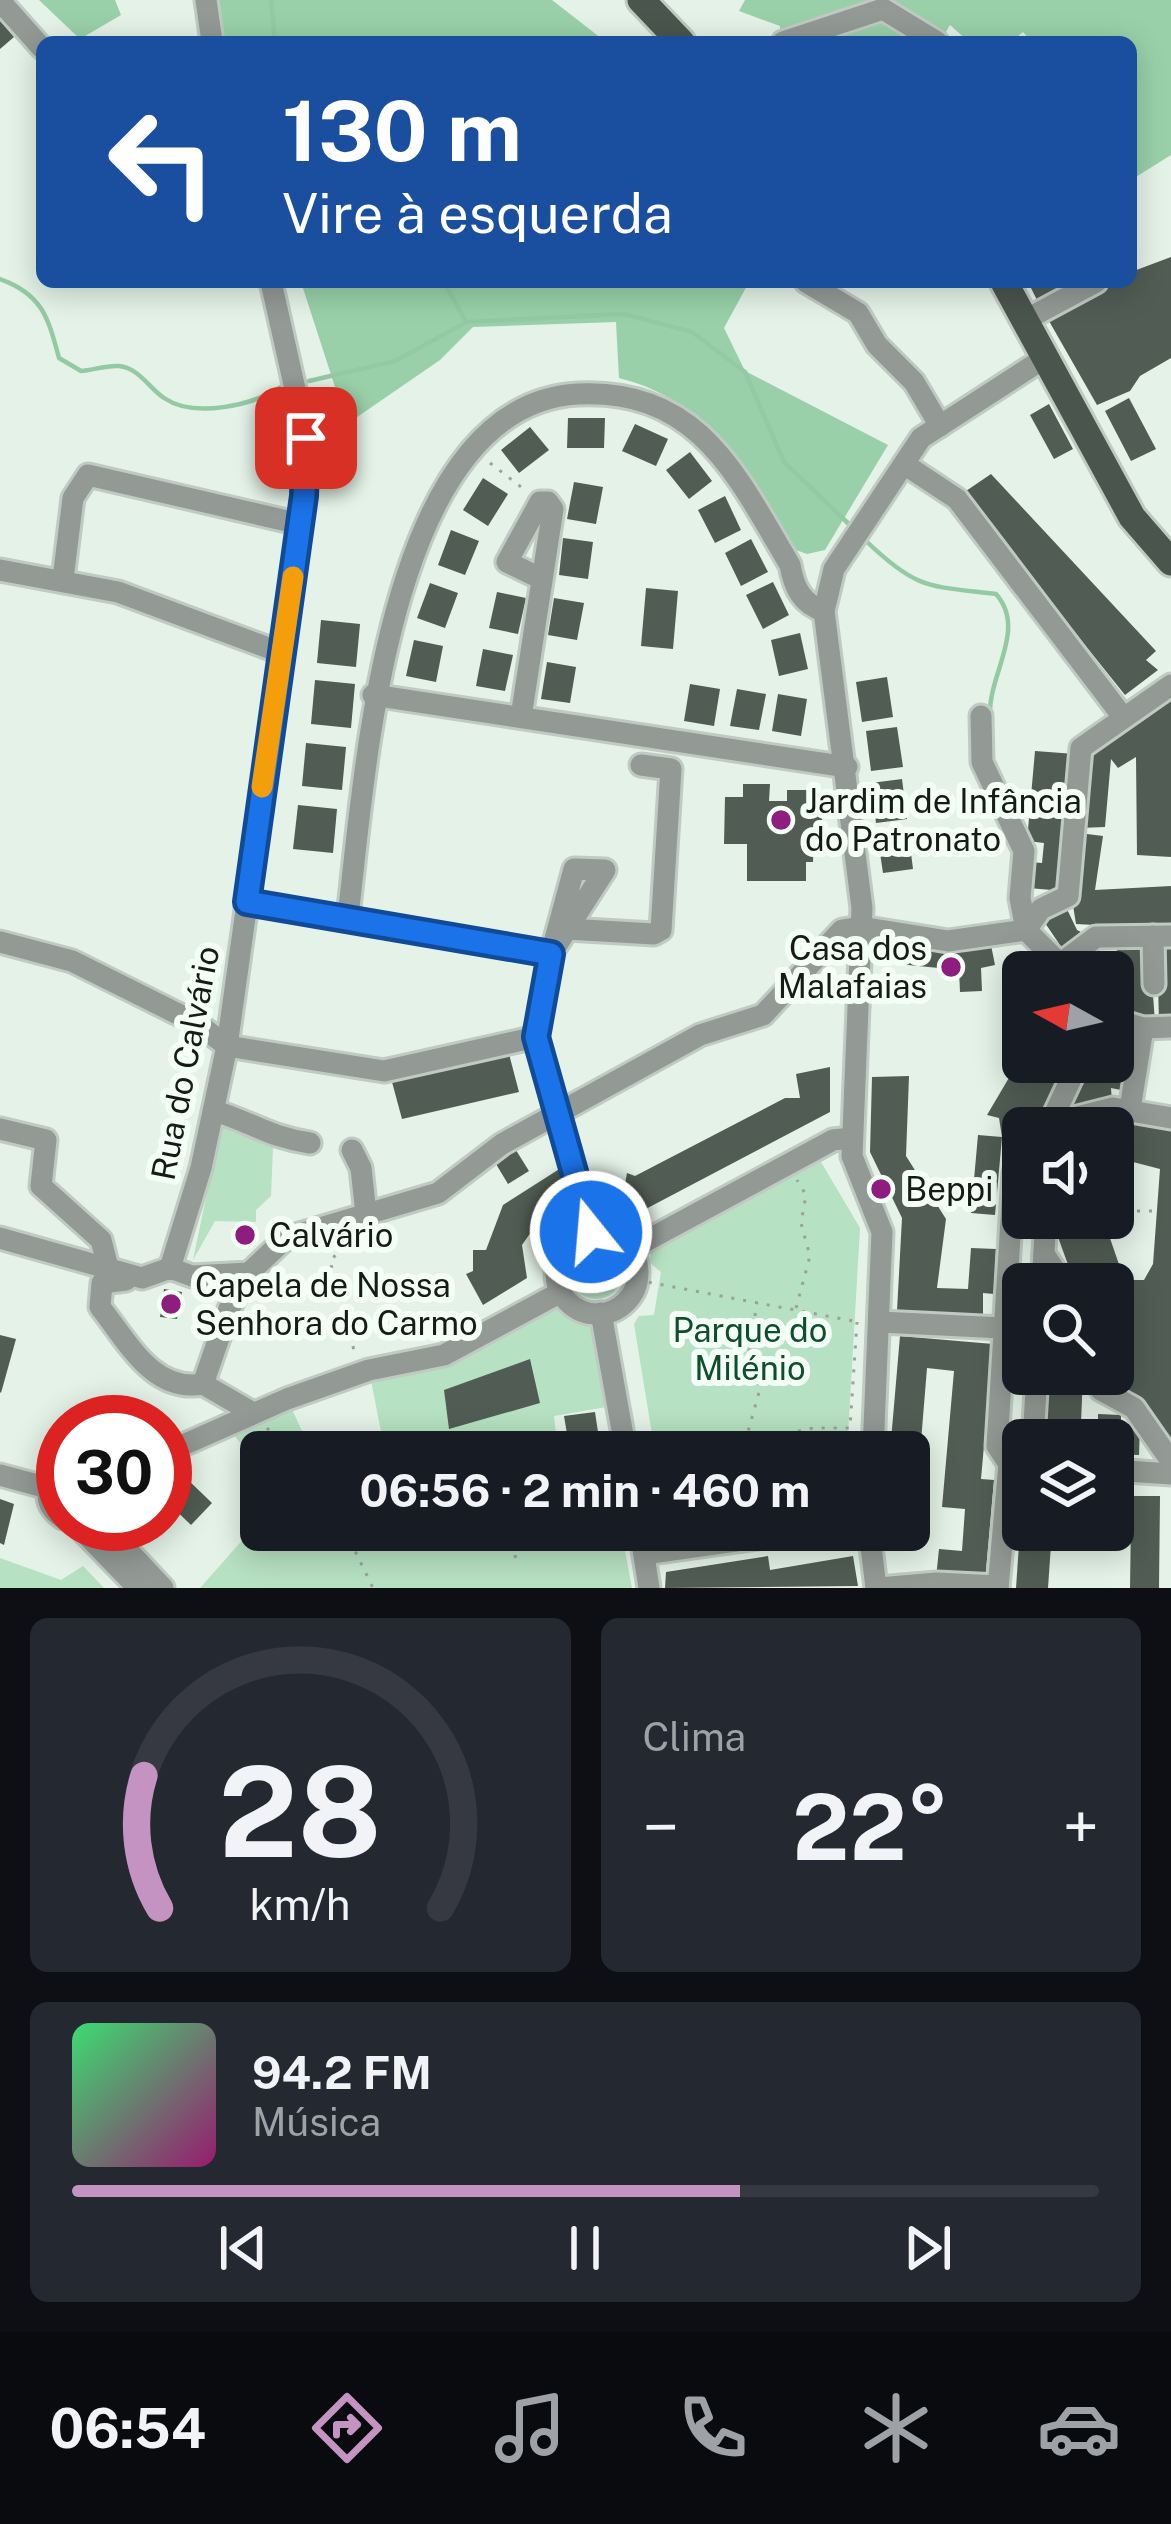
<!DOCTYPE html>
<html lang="pt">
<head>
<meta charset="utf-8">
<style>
	:root { --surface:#171b24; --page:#242831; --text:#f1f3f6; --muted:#9ea1a6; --line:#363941; --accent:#c493c1 }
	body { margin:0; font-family:"Public Sans",sans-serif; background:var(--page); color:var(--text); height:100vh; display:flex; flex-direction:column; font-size:45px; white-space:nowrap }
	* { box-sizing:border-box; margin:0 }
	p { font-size:39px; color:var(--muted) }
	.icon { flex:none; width:66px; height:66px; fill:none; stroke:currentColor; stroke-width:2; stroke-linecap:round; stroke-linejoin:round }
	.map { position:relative; height:1588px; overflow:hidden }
	.side { display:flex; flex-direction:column; gap:30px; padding:30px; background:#0d0f14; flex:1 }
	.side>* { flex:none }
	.hud { position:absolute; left:36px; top:36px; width:1101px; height:252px; border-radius:18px; box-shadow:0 6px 30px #0003; background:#1a4fa0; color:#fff; overflow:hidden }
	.needle { width:78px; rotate:278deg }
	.controls { position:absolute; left:1002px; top:951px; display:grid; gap:24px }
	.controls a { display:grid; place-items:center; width:132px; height:132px; border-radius:18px; background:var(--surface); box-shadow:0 6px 30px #0003; font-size:60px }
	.speed { position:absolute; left:36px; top:1395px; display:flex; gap:24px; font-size:60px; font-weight:700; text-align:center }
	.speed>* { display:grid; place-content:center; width:156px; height:156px; border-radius:50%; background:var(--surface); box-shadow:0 6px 30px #0003; line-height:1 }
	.speed .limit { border:18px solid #d22; background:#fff; color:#111 }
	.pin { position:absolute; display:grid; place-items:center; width:102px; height:102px; color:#fff; margin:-51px; border-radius:24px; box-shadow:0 6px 18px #0006 }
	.me { position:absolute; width:132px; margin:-66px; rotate:343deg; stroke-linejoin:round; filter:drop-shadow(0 0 9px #0008) }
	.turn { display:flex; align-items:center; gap:42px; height:252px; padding:0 48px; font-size:54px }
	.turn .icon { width:156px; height:156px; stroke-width:2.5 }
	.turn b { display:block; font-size:84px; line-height:102px }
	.big { font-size:90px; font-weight:700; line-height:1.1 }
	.side .tile { flex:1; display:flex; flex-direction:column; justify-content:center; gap:18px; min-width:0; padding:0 42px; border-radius:18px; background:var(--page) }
	.side .dial { align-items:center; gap:0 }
	.dial svg { height:312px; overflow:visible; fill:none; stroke:var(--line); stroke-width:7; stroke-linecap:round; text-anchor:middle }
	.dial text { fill:var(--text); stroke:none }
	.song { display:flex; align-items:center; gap:36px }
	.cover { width:144px; height:144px; border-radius:18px; background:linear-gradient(135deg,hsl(140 70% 55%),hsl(320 70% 35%)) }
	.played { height:12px; border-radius:6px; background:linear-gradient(90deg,var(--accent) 65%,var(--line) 65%) }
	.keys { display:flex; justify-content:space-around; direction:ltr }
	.heat { display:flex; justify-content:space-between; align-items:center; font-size:66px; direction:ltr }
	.side .tiles { flex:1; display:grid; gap:30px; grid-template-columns:1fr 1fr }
	.tile:last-child { grid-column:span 2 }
	.trip { position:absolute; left:240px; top:1431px; width:690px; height:120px; border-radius:18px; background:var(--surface); box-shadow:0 6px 30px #0003; font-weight:700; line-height:120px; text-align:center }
	.tab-bar { display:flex; height:192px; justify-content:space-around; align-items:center; background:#090b0e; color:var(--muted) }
	.tab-bar .icon { width:84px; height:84px }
	.tab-bar .selected { color:var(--accent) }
	.tab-bar b { font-size:54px; color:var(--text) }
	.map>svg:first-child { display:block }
	.green { fill:#b6e1c2 }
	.forest { fill:#99d0a9 }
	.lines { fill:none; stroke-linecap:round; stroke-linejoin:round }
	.stream { stroke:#93caa4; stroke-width:4.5 }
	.building { fill:#515d54 }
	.minor-casing { stroke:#bfcbc2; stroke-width:27 }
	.major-casing { stroke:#bfcbc2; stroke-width:33 }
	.path { stroke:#98a29a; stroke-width:3; stroke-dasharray:3 9; stroke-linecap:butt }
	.minor { stroke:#939995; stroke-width:21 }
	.major { stroke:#4a554d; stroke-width:27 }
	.route-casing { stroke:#114b97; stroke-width:30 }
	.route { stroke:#1a73e8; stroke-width:21 }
	.slow { stroke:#f59e0b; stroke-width:21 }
	.poi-dot { fill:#8d1e80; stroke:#f3fff6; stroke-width:4.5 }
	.labels { text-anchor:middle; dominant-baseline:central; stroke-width:12; stroke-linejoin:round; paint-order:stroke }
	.poi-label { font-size:33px; fill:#161b18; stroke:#f3fff6; text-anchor:start }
	.street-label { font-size:33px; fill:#161b18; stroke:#f3fff6 }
	.park-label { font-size:33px; fill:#0f4e2b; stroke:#f3fff6 }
</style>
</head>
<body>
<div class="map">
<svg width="1171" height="1588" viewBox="0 0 1171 1588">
	<rect width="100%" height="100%" fill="#e4f2e7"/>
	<g class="green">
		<path d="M222 1120 254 1132 273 1148 271 1196 256 1210V1222L215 1221 193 1260Z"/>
		<path d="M821 1162 860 1228 847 1452H655L634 1324 639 1316 654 1315 661 1272 649 1262 652 1248Z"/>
		<circle cx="596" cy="1273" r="26"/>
		<path d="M543 1303 601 1313 618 1405 554 1416 558 1452H385L369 1370Z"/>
		<path d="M287 1399 312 1452H261V1472L227 1425Z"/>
		<path d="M261 1519V1530H621L632 1588H200Z"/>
		<path d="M0 1558 61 1580 83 1566 104 1588H0Z"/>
	</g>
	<g class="forest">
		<path d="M39 0H115L121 15 80 39Z"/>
		<path d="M208 0H552L606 42H222Z"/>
		<path d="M745 0H1171V155L1131 180V42H1032L1023 32 1011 42H969L950 25 940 42 875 37 872 42H780V26L739 11Z"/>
		<path d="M301 282H749L724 328 745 371 888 445 825 550 807 554 793 549C747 472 711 401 619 378L616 322 473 327 440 360 347 424Z"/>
	</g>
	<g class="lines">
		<g class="stream">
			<path d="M271 0 275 42"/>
			<path d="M0 279C42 294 48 317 59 358L81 371C93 370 107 365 119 366 139 368 149 388 164 398 195 419 253 405 281 387"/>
			<path d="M444 282 466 322 624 314 692 332 745 372 784 462 853 528"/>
			<path d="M309 381 395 361 465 323"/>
			<path d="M865 540C917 590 928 586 996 594 1027 629 989 673 990 714"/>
		</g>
	</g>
	<g class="building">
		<path d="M0 20 14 37 0 49Z"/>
		<path d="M1171 257V358L1140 376 1130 391 1097 405 1045 314 1109 282H1131V272Z"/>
		<path d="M1028 282H1088L1038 302Z"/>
		<path d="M1129 398 1156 449 1131 461 1105 411Z"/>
		<path d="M1049 404 1073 449 1054 459 1030 415Z"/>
		<path d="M568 418H605L604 448H567Z"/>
		<path d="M635 424 668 439 656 466 622 451Z"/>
		<path d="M530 427 549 450 519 473 501 450Z"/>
		<path d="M690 452 712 481 689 499 666 470Z"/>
		<path d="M991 474 1156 651 1146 660 1158 670 1125 695 963 493Z"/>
		<path d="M483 478 508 494 488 526 463 510Z"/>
		<path d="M574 482 603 487 596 524 567 519Z"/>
		<path d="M725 496 741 530 715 543 698 510Z"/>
		<path d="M451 530 479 541 465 575 438 565Z"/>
		<path d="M563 538 593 542 588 579 559 575Z"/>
		<path d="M751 539 768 572 741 586 725 553Z"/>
		<path d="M773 582 789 615 763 629 746 595Z"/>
		<path d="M430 583 458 593 445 628 417 618Z"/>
		<path d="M646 588 678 591 673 649 641 646Z"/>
		<path d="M497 592 526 598 518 634 489 628Z"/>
		<path d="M554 598 584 603 577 640 548 635Z"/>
		<path d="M321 620 360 624 356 667 317 663Z"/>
		<path d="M800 633 808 669 779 676 771 640Z"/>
		<path d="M414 640 443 646 436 682 406 676Z"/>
		<path d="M483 649 513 655 505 691 476 686Z"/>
		<path d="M547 662 576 667 570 703 541 699Z"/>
		<path d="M887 677 893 717 862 722 856 682Z"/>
		<path d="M315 680 355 684 351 728 311 724Z"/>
		<path d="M690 684 720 689 714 726 684 721Z"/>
		<path d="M737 689 766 694 759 730 730 726Z"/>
		<path d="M778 694 807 699 801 736 772 731Z"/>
		<path d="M1171 694V857L1137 855 1136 757 1118 768 1111 759 1105 827 1080 828 1082 754Z"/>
		<path d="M897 727 903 767 871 771 866 731Z"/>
		<path d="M306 743 346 747 342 790 302 786Z"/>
		<path d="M1035 751 1075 754 1064 891 1028 888 1030 862 1042 863 1044 843 1027 841Z"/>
		<path d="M902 779 907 819 876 823 871 783Z"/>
		<path d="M743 784H770L769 801H787V790H822V827H814L813 862H806V881H747V844H724L725 797H743Z"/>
		<path d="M298 805 337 809 333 853 293 849Z"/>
		<path d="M908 829 913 869 883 873 877 833Z"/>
		<path d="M1079 833 1103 836 1095 890 1171 886V929L1076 924 1071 893Z"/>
		<path d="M1064 903 1077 930 1087 935 1064 951 1041 917Z"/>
		<path d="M882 940H990L995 965 981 968 982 991 960 992 959 970 878 962Z"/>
		<path d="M1119 941H1149L1155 1022 1127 1018 1113 1005 1118 972H1081L1073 963 1095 947 1118 972 1124 964H1114Z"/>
		<path d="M1157 941H1171V1021L1159 1023Z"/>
		<path d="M1113 1029 1138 1036 1121 1090 1111 1088 1112 1103 1063 1115 1080 1079 1088 1082 1092 1062H1113Z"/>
		<path d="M509 1054 519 1092 402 1119 392 1082Z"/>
		<path d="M1023 1054V1062H1072L1034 1128 1002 1137 999 1118 987 1115Z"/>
		<path d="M830 1067V1112L640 1212 621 1206 627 1173 635 1176 785 1098H800L796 1074Z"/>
		<path d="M909 1076 906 1156 946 1219 937 1288 968 1289 971 1248 996 1249 994 1294 983 1293V1315L897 1311 902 1218 870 1152 872 1077Z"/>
		<path d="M1128 1114 1171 1124V1442L1103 1374H1113V1284H1075L1054 1226V1218H1103L1122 1273 1127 1280H1144L1153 1264 1160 1169 1133 1162 1130 1177 1113 1176V1128H1071Z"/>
		<path d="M978 1135 1002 1137 995 1215 971 1213Z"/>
		<path d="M514 1147 529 1171 508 1184 493 1159Z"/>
		<path d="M561 1168 569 1205 536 1225 522 1245 527 1278 483 1305 466 1274 473 1271V1250H486L503 1205Z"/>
		<path d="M164 1289 182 1292 177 1319 160 1317Z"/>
		<path d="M0 1335 16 1339 1 1393 0 1392Z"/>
		<path d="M900 1336 993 1344 981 1479 994 1480 985 1582 936 1578 939 1549 962 1551 965 1509 942 1507 954 1371 927 1368 918 1478H909V1452H890Z"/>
		<path d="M530 1359 540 1403 449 1429 444 1390Z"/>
		<path d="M1045 1374H1083L1081 1423 1098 1424V1414L1121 1415V1424L1140 1425 1139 1455 1113 1454V1440H1042Z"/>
		<path d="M595 1412 601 1452H570L564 1416Z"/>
		<path d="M186 1478 212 1503 191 1525 165 1500Z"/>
		<path d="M1119 1496H1160L1159 1588H1130L1131 1520H1119Z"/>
		<path d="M0 1499 14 1504 4 1545 0 1543Z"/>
		<path d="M1020 1530H1052L1048 1588H1016Z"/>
		<path d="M768 1556 770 1570 853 1556 858 1586 665 1588 666 1572Z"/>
	</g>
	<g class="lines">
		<defs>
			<g id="minor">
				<path d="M206 0 212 42"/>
				<path d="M0 1 42 48"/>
				<path d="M783 42 883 9 937 42"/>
				<path d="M806 282 858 313 877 345 914 382 940 426"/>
				<path d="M1027 319 1096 282"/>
				<path d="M904 464 957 499 1123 717"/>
				<path d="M0 570 118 592 282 653"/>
				<path d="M63 579 73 498 88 475 300 524"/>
				<path d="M373 695 847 767"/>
				<path d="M981 716 982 762 1024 851 1020 898 1026 930"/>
				<path d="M521 717 553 509 548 502H540L507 562 542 579"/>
				<path d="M574 869 605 870 551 954Z"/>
				<path d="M247 902 551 954 536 1037 591 1232"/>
				<path d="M348 916C365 777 386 404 578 394 699 388 737 476 790 565 794 588 802 604 824 611"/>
				<path d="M567 929 654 934 661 930 671 769 641 765"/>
				<path d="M1026 930 1041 909 1068 896 1081 748 1171 685"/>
				<path d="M1026 930 1068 972"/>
				<path d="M1153 936 1154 984"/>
				<path d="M0 942 72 961 198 1024 227 1046 384 1071 536 1037"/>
				<path d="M1060 964 1096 937 1171 936"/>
				<path d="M1113 1019 1143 1028 1171 1027"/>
				<path d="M1130 1109 1143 1028"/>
				<path d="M215 1111C253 1123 269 1137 310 1143"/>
				<path d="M1050 1124 1113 1108 1171 1118"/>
				<path d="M1048 1128 1079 1062"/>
				<path d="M0 1129 46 1140 41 1186 101 1240 109 1271"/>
				<path d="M352 1150 361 1168 366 1214"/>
				<circle cx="597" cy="1273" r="41"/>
				<path d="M0 1238 142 1278 170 1268 192 1276 249 1273 286 1238 438 1193 502 1144 700 1035 763 1015 842 930 861 927 948 941 1026 930"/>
				<path d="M631 1249 833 1140 852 1138"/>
				<path d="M1044 1254 1064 1284"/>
				<path d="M170 1268 201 1168 227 1046 304 496 306 438 271 282"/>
				<path d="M126 1280 102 1283 100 1307C128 1342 153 1393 203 1384L253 1413"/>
				<path d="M1042 1284 1046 1218"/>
				<path d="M601 1313 626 1452"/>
				<path d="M880 1322 1003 1328"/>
				<path d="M1096 1374 1101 1390 1134 1408 1171 1461"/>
				<path d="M203 1384 229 1309 249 1273"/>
				<path d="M1033 1440 1037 1374"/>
				<path d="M873 1452 882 1232 852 1156 862 908 824 611 834 569 921 438 1046 357"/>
				<path d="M165 1453 287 1399 369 1370 444 1355 561 1292"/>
				<path d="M1009 1464 997 1446 1014 1172 1023 1160"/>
				<path d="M1113 1470 1171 1474"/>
				<path d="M63 1473C42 1485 44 1506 63 1518"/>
				<path d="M0 1475 48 1488"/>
				<path d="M76 1524 138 1588"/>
				<path d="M103 1524 163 1588"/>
				<path d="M640 1530 649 1588"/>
				<path d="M869 1530 876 1588"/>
				<path d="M644 1554 814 1530"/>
				<path d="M879 1588 937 1583 998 1586"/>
				<path d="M998 1588 1009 1464"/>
			</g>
			<g id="major">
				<path d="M641 0 681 42"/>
				<path d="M1004 282 1132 517 1171 562"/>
			</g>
		</defs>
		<use href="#minor" class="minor-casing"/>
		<use href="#major" class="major-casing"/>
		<g class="path">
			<path d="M490 463 525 490"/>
			<path d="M1113 975 1118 970 1114 964"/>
			<path d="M1113 1211H1153"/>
			<path d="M352 1238 330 1261 355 1354"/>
			<path d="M637 1280 853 1321"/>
			<path d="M796 1308 810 1256 801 1223 806 1195 797 1180"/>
			<path d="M267 1428 289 1452"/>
			<path d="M745 1442 760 1389 747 1364 757 1303"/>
			<path d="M692 1452 814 1428H850L857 1322"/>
			<path d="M345 1530 373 1588"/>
			<path d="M515 1558 519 1530"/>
		</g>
		<use href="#minor" class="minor"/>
		<use href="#major" class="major"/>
	</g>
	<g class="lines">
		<defs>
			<path id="route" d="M306 438 304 496 247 902 551 954 536 1037 591 1232"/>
		</defs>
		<use href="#route" class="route-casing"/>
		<use href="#route" class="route"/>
		<path class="slow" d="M262 787 293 577"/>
	</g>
	<g class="poi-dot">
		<circle cx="781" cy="820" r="12"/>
		<circle cx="951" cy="967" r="12"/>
		<circle cx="881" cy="1189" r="12"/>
		<circle cx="245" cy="1235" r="12"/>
		<circle cx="171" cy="1304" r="12"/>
	</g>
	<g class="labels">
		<g class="poi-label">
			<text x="805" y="801">Jardim de Infância<tspan x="805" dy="38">do Patronato</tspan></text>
			<text x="927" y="948" text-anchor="end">Casa dos<tspan x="927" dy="38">Malafaias</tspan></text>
			<text x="905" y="1189">Beppi</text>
			<text x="269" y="1235">Calvário</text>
			<text x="195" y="1285">Capela de Nossa<tspan x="195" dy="38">Senhora do Carmo</tspan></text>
		</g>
		<g class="street-label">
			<text transform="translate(185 1063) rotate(-79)">Rua do Calvário</text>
		</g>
		<g class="park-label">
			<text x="750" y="1330">Parque do<tspan x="750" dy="38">Milénio</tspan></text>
		</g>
	</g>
</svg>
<div class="controls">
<a><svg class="needle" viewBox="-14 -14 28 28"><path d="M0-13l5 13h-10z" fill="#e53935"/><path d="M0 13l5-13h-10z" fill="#9ea1a6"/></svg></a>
<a><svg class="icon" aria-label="sound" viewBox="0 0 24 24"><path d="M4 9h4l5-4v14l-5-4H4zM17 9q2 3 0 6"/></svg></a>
<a><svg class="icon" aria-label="search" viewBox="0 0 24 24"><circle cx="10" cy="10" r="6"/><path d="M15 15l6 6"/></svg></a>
<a><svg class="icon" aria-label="layers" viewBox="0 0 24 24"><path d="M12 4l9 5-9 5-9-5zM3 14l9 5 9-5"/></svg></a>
</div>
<div class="speed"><div class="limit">30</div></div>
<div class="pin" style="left:306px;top:438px;background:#d93025"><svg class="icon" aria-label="arrive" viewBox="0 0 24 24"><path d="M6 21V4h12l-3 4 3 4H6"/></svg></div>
<svg class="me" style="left:591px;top:1232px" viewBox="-20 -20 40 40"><circle r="17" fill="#1a73e8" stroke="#fff" stroke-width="3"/><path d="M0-11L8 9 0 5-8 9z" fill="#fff"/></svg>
<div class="trip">06:56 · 2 min · 460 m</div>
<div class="hud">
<div class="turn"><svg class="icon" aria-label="left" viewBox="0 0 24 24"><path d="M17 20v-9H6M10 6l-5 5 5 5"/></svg><div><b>130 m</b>Vire à esquerda</div></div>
</div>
</div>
<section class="side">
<div class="tiles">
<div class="tile dial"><svg viewBox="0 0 100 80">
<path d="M14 69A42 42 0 1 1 86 69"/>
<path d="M14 69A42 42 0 0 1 10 35" stroke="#c493c1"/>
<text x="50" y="56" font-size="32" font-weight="700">28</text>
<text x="50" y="72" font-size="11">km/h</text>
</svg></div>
<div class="tile"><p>Clima</p>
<div class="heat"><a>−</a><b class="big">22°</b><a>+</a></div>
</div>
<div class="tile">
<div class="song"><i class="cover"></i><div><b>94.2 FM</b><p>Música</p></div></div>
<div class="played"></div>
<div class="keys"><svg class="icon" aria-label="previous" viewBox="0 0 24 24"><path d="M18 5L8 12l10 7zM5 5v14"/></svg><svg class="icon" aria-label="pause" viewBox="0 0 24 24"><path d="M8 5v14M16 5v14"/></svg><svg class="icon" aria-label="next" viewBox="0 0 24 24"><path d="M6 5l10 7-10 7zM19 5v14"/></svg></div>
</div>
</div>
</section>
<nav class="tab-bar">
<b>06:54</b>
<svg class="icon selected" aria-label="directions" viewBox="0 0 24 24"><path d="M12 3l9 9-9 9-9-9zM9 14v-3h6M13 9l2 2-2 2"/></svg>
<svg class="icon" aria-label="music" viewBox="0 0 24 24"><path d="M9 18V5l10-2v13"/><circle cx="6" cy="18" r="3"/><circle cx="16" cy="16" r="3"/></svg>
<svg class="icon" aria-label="phone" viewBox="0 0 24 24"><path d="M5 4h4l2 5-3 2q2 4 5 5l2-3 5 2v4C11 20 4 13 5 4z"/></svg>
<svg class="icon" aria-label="climate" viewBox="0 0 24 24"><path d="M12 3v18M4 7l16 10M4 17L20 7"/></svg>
<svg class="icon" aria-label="car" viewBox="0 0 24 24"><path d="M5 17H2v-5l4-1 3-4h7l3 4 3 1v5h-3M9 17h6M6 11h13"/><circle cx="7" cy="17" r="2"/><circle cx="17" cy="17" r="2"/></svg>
</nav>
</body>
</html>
